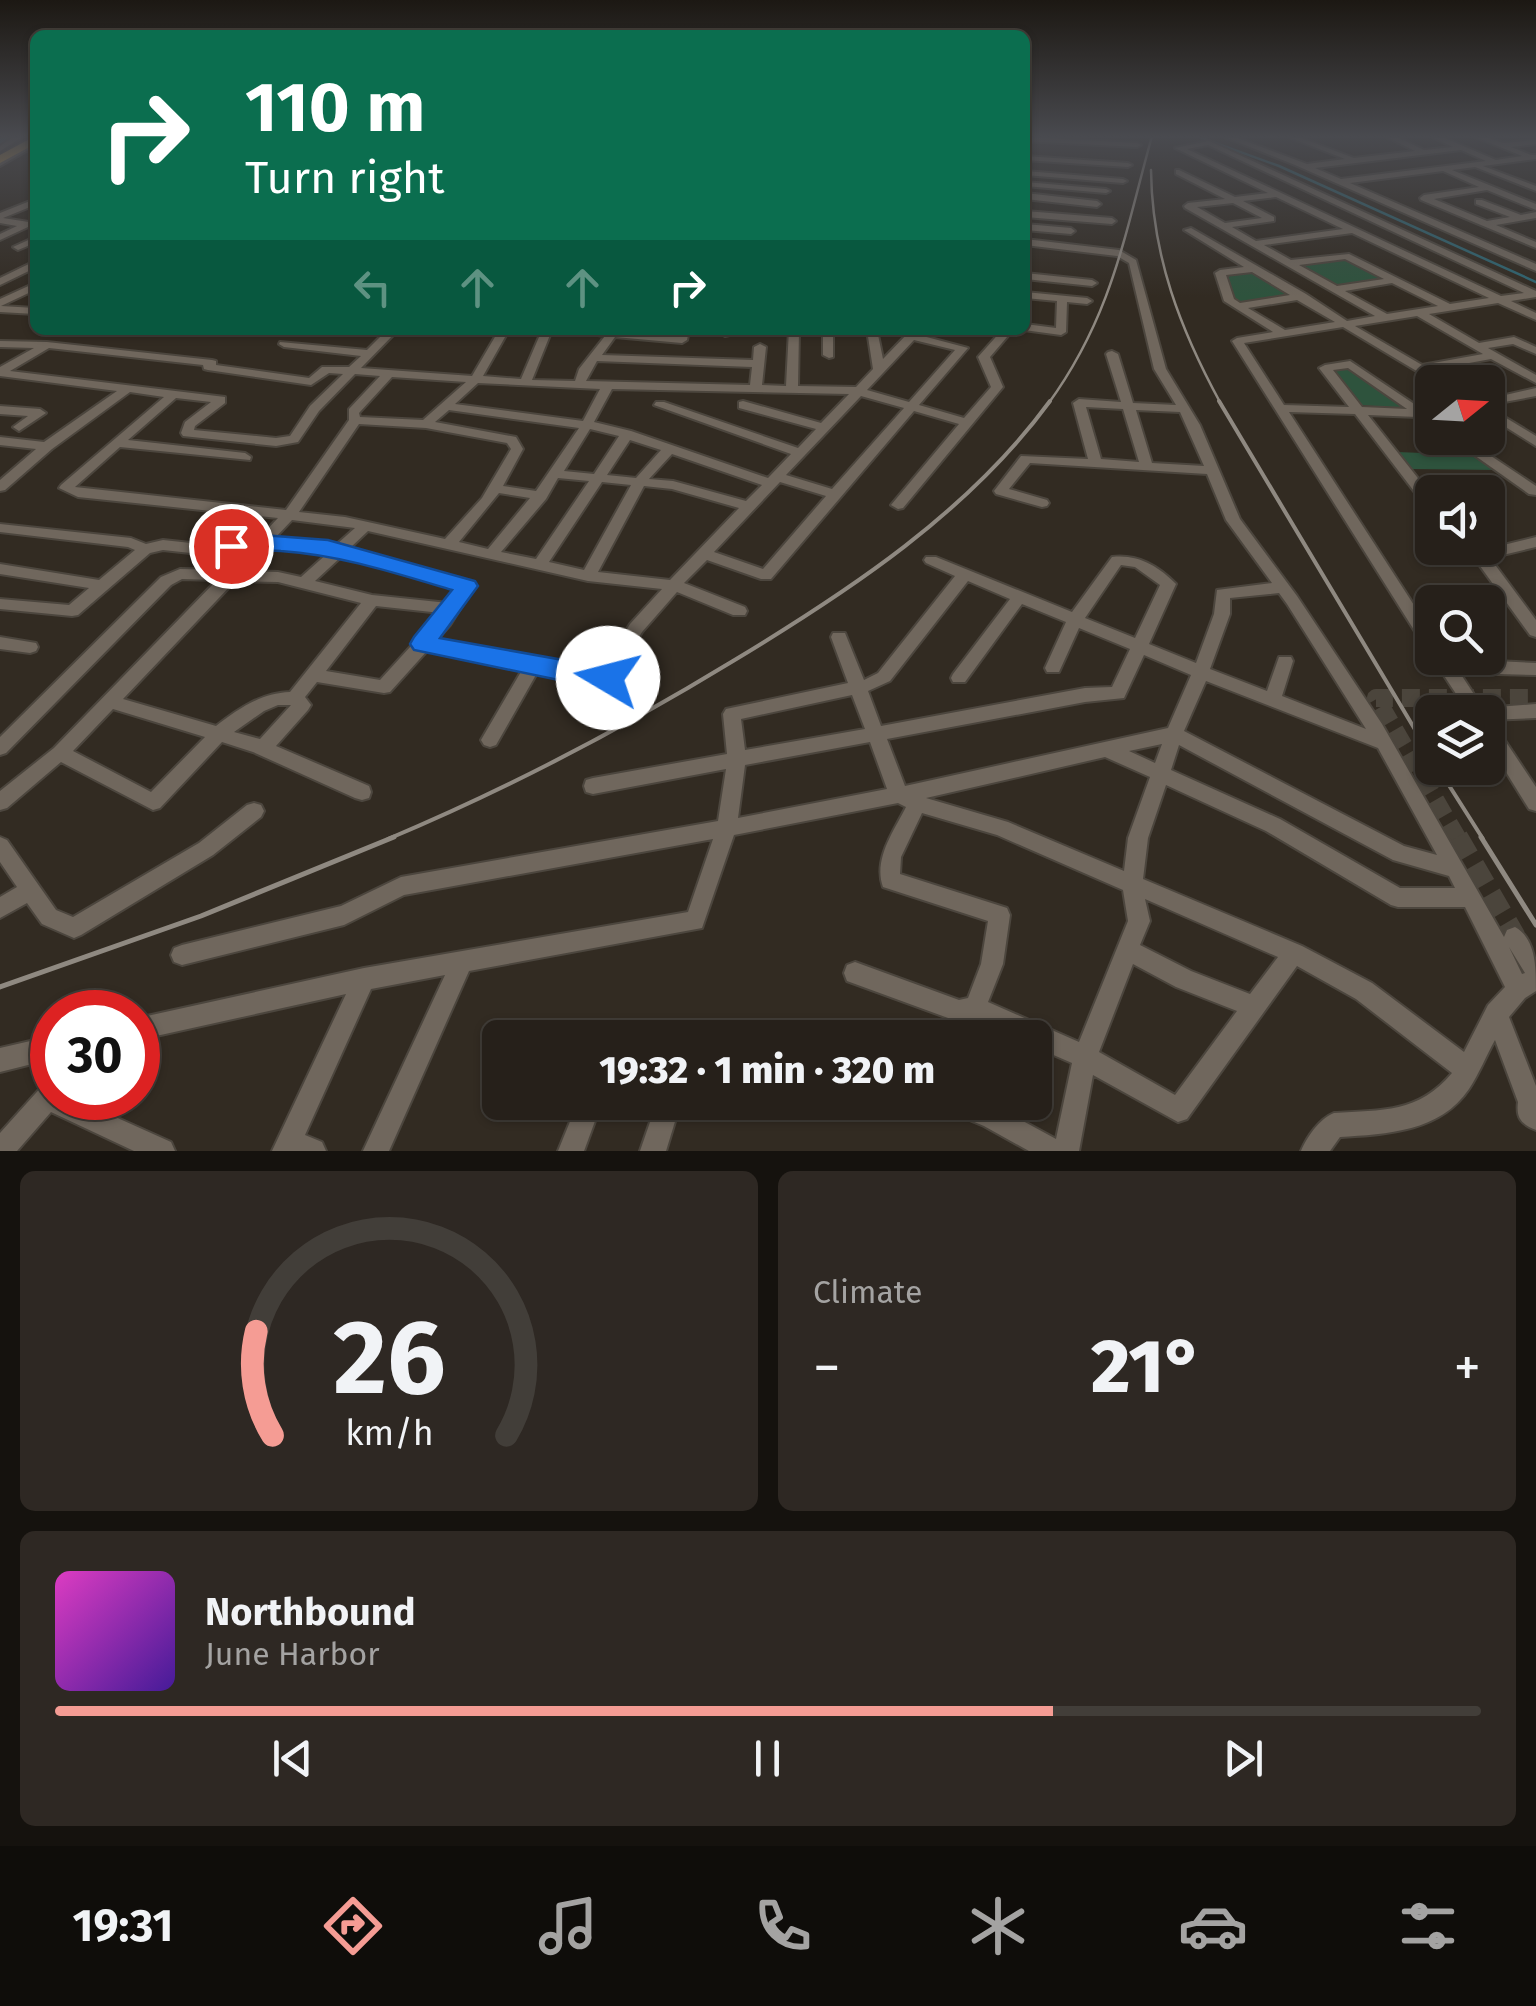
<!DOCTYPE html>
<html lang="en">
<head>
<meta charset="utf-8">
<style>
	:root { --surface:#26201a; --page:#2e2823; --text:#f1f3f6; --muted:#a4a3a2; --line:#423e39; --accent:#f59c94 }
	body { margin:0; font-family:"Fira Sans",sans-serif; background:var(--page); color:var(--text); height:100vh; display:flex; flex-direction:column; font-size:38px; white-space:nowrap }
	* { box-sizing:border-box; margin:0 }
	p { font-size:32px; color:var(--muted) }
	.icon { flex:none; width:55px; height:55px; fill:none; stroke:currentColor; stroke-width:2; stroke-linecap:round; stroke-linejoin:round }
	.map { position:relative; height:1151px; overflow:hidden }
	.details { display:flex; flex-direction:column; gap:20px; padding:20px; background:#15120e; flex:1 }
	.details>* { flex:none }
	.guide { position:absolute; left:30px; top:30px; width:1000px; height:305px; border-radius:15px; box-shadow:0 2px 8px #0004,0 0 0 2px var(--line); background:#0b6e4f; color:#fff; overflow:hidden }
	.needle { width:65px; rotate:72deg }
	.controls { position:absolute; left:1415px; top:365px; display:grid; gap:20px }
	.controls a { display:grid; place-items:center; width:90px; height:90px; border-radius:15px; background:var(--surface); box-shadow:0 2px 8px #0004,0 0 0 2px var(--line); font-size:50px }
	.speed { position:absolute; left:30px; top:990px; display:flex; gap:20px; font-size:50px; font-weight:700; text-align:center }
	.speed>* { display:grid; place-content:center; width:130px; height:130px; border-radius:50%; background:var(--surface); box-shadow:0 2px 8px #0004,0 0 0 2px var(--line); line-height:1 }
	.speed .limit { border:15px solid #d22; background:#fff; color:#111 }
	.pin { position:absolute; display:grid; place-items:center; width:85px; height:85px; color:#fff; margin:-42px; border:5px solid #fff; border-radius:50%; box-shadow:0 2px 10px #0007 }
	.me { position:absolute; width:110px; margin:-55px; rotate:278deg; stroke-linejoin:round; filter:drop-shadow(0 0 8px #0008) }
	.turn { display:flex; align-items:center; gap:35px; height:210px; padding:0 50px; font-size:45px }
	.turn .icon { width:130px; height:130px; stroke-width:2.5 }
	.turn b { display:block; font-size:70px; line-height:85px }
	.lanes { display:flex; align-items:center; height:95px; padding:0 50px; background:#0003; justify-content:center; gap:50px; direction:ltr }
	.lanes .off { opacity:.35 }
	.big { font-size:75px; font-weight:800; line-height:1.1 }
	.details .card { flex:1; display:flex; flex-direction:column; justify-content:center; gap:15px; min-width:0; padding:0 35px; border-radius:15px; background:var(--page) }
	.details .dial { align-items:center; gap:0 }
	.dial svg { height:260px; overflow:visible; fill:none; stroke:var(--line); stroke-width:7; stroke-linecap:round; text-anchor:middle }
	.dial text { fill:var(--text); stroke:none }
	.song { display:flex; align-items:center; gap:30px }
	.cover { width:120px; height:120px; border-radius:15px; background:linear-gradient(135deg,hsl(310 70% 55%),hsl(260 70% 35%)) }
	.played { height:10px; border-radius:5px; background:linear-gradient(90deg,var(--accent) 70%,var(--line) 70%) }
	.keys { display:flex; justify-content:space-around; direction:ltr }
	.heat { display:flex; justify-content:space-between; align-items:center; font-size:55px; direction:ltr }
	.details .tiles { flex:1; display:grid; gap:20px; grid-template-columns:1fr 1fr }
	.card:last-child { grid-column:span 2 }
	.trip { position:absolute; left:482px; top:1020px; width:570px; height:100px; border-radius:15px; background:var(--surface); box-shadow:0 2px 8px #0004,0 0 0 2px var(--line); font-weight:800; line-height:100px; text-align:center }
	.menu { display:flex; height:160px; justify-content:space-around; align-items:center; background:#0f0d0a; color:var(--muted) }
	.menu .icon { width:70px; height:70px }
	.menu .active { color:var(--accent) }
	.menu b { font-size:45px; color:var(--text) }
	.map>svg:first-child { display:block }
	.green { fill:#2e533d }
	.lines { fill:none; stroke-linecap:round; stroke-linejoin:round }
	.stream { stroke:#306672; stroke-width:2.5 }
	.canal { stroke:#306672; stroke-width:6 }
	.minor-tunnel-far1 { stroke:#4b453c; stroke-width:18; stroke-dasharray:18 9; stroke-linecap:butt }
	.minor-tunnel { stroke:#4b453c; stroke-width:22; stroke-dasharray:22 11; stroke-linecap:butt }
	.minor-casing { stroke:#4c463e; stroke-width:4 }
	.highway-casing { stroke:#4c463e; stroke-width:4 }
	.minor { fill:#70675d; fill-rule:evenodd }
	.highway { fill:#cca04e; fill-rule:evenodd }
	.rail-far2 { stroke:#8f8981; stroke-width:2.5 }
	.rail-far1 { stroke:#8f8981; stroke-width:4 }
	.rail { stroke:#8f8981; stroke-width:5 }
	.route { fill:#1a73e8; stroke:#114b97; stroke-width:2.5 }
</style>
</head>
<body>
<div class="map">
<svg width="1536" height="1151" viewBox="0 0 1536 1151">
	<rect width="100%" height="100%" fill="#322b22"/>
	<g class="green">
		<path d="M1345 258 1383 279 1337 286 1300 265Z"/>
		<path d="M1253 271 1291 295 1240 304 1232 298 1225 275Z"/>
		<path d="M1348 367 1407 408 1358 405 1329 369Z"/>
		<path d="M1397 452 1476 455 1497 470 1411 469Z"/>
	</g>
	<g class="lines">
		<path class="stream" d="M1196 136 1279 166 1536 282"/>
		<path class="canal" d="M0 142 10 136"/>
		<path class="minor-tunnel-far1" d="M1458 839 1376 698H1536"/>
		<path class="minor-tunnel" d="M1457 837 1515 937"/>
		<defs>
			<g id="minor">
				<path d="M15 136H24L0 151V146Z"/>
				<path d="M1222 136H1232L1307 164 1345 159 1286 136H1296L1354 158 1415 151 1385 136H1395L1424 150 1453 147 1430 136H1440L1496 160 1522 156 1473 136H1483L1503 143 1536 140V144L1511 147 1531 155H1536V159L1483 166 1536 186V191L1475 167 1452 170 1536 204V210L1487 190 1434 199 1487 221 1510 217 1476 204V200H1482L1521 215 1536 212V218L1496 225 1536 242V248L1421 200 1420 198 1424 195 1479 187 1443 171 1350 183 1536 264V271L1295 165ZM1461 150 1486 161 1341 179 1315 168Z"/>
				<path d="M1025 137 1137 143 1141 145 1137 147 1025 141Z"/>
				<path d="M32 141H35V146L0 166V161Z"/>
				<path d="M1209 141 1536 291V297L1511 301 1536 313V320L1498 303 1429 314 1479 343 1514 337 1536 347V354L1513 344 1488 348 1536 375V383L1491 359 1431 370 1448 382H1435L1343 327 1244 343 1284 405 1349 407 1319 368 1325 365 1350 361 1432 416V425L1418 417 1368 415 1432 496 1425 500 1420 499 1355 414 1289 412 1432 633V651L1426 649 1232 341 1237 338 1273 332 1224 301 1215 273 1220 270 1244 267 1184 230 1191 228 1306 294 1347 321 1375 316 1185 208 1184 206 1188 203 1225 199 1176 174V170H1179L1235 197 1268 193 1175 148ZM1208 145 1524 293 1501 296 1187 149ZM1276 197 1343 229 1256 241 1232 227 1274 221V217L1243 201ZM1233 203 1262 218 1225 223 1197 207ZM1352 233 1489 298 1450 304 1349 254 1291 260 1264 245ZM1345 259 1384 279 1337 286 1299 265ZM1252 272 1290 295 1240 303 1234 299 1226 275ZM1392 283 1438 306 1387 314 1345 291ZM1297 300 1335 322 1285 330 1248 308ZM1417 316 1483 354 1422 365 1355 326ZM1348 368 1407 409 1362 407 1333 370Z"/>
				<path d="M1025 156 1128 163 1132 165 1128 167 1025 160Z"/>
				<path d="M1025 171 1123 179 1127 181 1123 183 1025 175Z"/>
				<path d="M1025 182 1106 189 1110 191 1106 193 1025 186Z"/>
				<path d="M1025 193 1097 201 1101 204 1097 207 1025 199Z"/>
				<path d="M35 199V205L3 218 35 223V229L28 227 0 240V234L17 226 0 223V213Z"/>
				<path d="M1025 211 1112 218 1116 221 1112 224 1025 217Z"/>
				<path d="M1025 224 1071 228 1075 231 1071 234 1025 230Z"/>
				<path d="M35 237V243L18 250 13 247Z"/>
				<path d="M1025 239 1119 250 1136 260 1166 369 1200 425 1240 519 1297 596 1382 724 1504 937 1507 930 1515 927C1536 939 1536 967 1536 991L1525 998 1509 1017 1536 1086V1130C1521 1124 1516 1118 1518 1102L1495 1040C1486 1056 1479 1074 1469 1089 1440 1132 1387 1134 1340 1137L1330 1151H1301C1307 1137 1319 1119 1334 1113 1382 1110 1419 1113 1452 1073L1356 999 1297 966 1187 1119 1178 1122 1093 1075 1079 1151H1029L984 1126 948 1111 945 1102H988L1056 1139 1072 1063 1035 1047V1038H1015L975 1019 959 1022 847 981 844 973 847 965 855 962 959 1000 968 998 981 964 988 921 883 887C873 859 894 831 906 807L898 803 734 835 702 928 469 971 389 1151H363L445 975 371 989 305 1135 322 1142 326 1151H272L346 994 138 1040V1018L364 968 688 912 713 839 404 895 344 925 182 965 174 962 171 955 174 948 182 945 341 906 401 877 718 821 726 769 593 794 586 792 584 786 586 780 593 778 727 754 723 714 726 709 848 683 831 637 833 633H845L864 680 878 673 955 576 926 563 924 560 926 557H936L1072 612 1112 557C1138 554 1158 566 1176 584L1149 644 1196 663 1214 614 1217 590 1272 583 1226 520 1207 474 1030 463 1009 489 1047 500 1049 503 1047 506 1042 507 996 494 994 491 1021 456 1088 459 1073 403 1079 399 1121 402 1106 354 1108 352 1112 351 1118 354 1133 403 1176 405 1154 369 1129 263 1117 256 1025 245ZM1086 407 1123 409 1139 462 1101 459ZM1136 410 1180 412 1204 466 1152 463ZM1121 565 1135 567 1160 585 1135 638 1085 618ZM968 581 1010 599 953 674 951 678 953 682H965L1022 604 1066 622 1045 668 1047 672H1059L1079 628 1130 649 1112 687 1085 688 881 726 868 691 890 681ZM1279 593 1287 604 1366 729 1282 696 1293 661 1291 657H1279L1267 691 1210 669 1230 614V598ZM1144 655 1191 675 1168 728 905 786 887 739 1085 702 1124 698ZM1206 681 1378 748 1437 855 1404 846 1184 731ZM852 695 865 729 745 750 741 719ZM870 742 887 789 738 818 745 765ZM1162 744 1155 763 1129 751ZM1179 745 1393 860 1449 876 1455 888H1400L1280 819 1171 770ZM1105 757 1150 777 1128 838 1124 871 1008 822 926 798ZM1166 785 1266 831 1391 905 1398 907H1465L1505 987 1488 1005 1464 1052 1372 983 1302 946 1143 879 1148 838ZM922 813 997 835 1123 890 1128 921 1079 1042 988 1002 1003 964 1010 915 1007 908 900 874 901 857ZM1145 899 1278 957 1250 994 1191 971 1140 945 1150 921ZM1509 947 1525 973 1522 974ZM1133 964 1176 987 1237 1011 1175 1095 1099 1052Z"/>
				<path d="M35 261V268L0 285V278Z"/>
				<path d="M1025 273 1092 280 1097 283 1092 286 1025 279Z"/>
				<path d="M35 283V290L1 306 35 308V314L0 312V299Z"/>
				<path d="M1025 292 1087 298 1092 301 1087 304 1067 302 1066 332 1061 335 1024 330 1025 324 1056 328 1057 301 1025 298Z"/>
				<path d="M387 330H398L361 368 472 376 499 330H509L483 376 521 379 542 330H552L532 380 575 381 579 369 605 336 584 333 579 330H620L670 337H677L679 330H689L687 340 682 343 615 337 602 355 753 360 754 347 760 344 766 347 762 385 786 386 789 330H799L798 386 856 387 873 369 867 330H877L883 359 911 330H922L919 335 968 348 919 405 964 418 991 387 978 357 1002 330H1013L990 357 1003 387 903 508 898 509 891 505 959 424 914 411 771 579H761L707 560 684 583 745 607 747 611 745 615H733L677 592 642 632 614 681 602 686 537 673 496 745 490 747 484 745 481 740 522 670 427 651 390 692 384 693 317 682 305 697 311 705 308 710 276 746 369 786 371 792 369 798 362 800 355 798 253 752 222 742 160 808 153 810 61 762 7 808 0 810V791L54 748 217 580 182 579 171 585 6 753 0 755V737L161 577 180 569 227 570 249 548 200 554 163 550 150 553 78 615 72 616 0 609V599L69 605 89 588 0 574V564L99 580 135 550 128 547 0 532V524L131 538 146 544 163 540 200 544 259 538 278 518 78 497 59 488 61 485 164 397 130 392 52 449 5 490 0 491V480L36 449 0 445V437L44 442 117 391 0 376V367L34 348 0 347V341L47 342 212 360 216 361V365L309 378 322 367H349L361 356 284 347 279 344 280 342 367 350ZM914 340 955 350 909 402 867 390ZM49 348 203 365 204 369 208 370 311 385 329 373 343 374 310 406 290 436 276 438 194 430 195 426 225 403V397L10 371ZM597 361 752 367 750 385 586 381ZM355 374 380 376 349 409V420L286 510 75 487 120 447 250 460 251 457 245 453 128 440 176 398 211 402 185 422 181 433 183 436 276 446 298 442 319 411ZM392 377 466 382 423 420 360 417 359 413ZM478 383 600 389 583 421 455 404ZM612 389 849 394 821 423 743 401 739 402V408L816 429 798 448 664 402H656L654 405 791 454 768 478 631 431 594 422ZM861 396 904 408 832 489 786 475ZM449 410 579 428 536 491 503 486 523 449 516 437 435 422ZM359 424 426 428 507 443 511 449 482 498 445 539 345 517 299 512ZM590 429 619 436 594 474 564 471ZM630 440 661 450 636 478 607 475ZM672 454 762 485 746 501 673 481 649 479ZM558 478 589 481 536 559 501 552 546 499ZM602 482 631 485 584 570 549 562ZM780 482 826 496 763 569 714 552ZM644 486 672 489 739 508 670 580 598 572ZM499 493 530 498 488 549 459 542ZM292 520 355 528 337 544 275 538ZM368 531 588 581 662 589 630 624 600 673 436 641 450 625 472 590 475 586 472 582 350 548ZM267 547 329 552 301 577 278 572 244 571ZM342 556 458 588 448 603 372 595 315 581ZM235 581 278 582 361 603 290 692C261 693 238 709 216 726L123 699ZM376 606 441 613 380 680 326 671ZM278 705H291L260 739 234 732 264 711ZM113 709 205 737 151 792 73 751Z"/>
				<path d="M724 330H734V334L725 336Z"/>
				<path d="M823 330H833V357L829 358 823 355Z"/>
				<path d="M1536 388V396L1488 405V399Z"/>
				<path d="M0 406 40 409 46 413 19 431 13 427 28 416 0 414Z"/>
				<path d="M1488 407 1536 436V446L1488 416Z"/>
				<path d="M1450 438H1464L1536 486V495L1529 494Z"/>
				<path d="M1536 537V547L1490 558 1536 620V637L1530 635 1467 548H1481L1483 550Z"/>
				<path d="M0 637 36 643 38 647 36 651 30 653 0 649Z"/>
				<path d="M1437 658 1536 663V675L1460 673 1483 708 1536 704V718L1488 720V712H1468L1437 665 1435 661Z"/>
				<path d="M1488 722 1494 724 1536 787V811L1529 809 1488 743Z"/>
				<path d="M254 803 261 805 264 811 261 817 213 855 81 935 74 938 42 924 27 903 0 918V897L17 887 0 862V837L7 840 56 910 73 917 199 843 247 805Z"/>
				<path d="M52 1036V1059L0 1072V1048Z"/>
				<path d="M52 1080V1098H73L171 1142 175 1151H134L51 1112 17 1151H0V1133L44 1084Z"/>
				<path d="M578 1102H602L584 1151H558Z"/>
				<path d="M657 1102H681L666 1151H640Z"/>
			</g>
			<path id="highway" d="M35 136V144L0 163V155Z"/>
		</defs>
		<use href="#minor" class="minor-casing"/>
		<use href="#highway" class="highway-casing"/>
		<use href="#minor" class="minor"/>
		<use href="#highway" class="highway"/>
		<g class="rail-far2">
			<path d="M1151 170C1152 256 1180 329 1221 404"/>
			<path d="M1048 404C1112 316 1124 237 1152 136"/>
		</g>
		<g class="rail-far1">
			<path d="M1219 401 1432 758"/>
			<path d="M1438 768 1483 839"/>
			<path d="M388 839C507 789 623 728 733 661 849 591 969 512 1050 401"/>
		</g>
		<g class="rail">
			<path d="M1481 837 1536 925"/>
			<path d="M0 987 201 916 394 837"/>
		</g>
	</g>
	<linearGradient id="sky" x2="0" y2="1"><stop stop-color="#1c1813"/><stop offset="0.46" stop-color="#494a4f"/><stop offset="1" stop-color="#494a4f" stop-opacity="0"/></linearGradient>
	<rect width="1536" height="297" fill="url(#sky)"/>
	<path class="route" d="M262 535 328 540 475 581 478 586 440 638 608 668 617 671 620 678 617 684 602 689 414 650 410 644 414 637 452 590C395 573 340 555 281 551 263 549 232 558 220 546L231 538Z"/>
</svg>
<div class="controls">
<a><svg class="needle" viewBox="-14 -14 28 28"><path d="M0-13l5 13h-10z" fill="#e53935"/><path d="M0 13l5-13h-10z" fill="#a4a3a2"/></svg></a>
<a><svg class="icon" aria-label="sound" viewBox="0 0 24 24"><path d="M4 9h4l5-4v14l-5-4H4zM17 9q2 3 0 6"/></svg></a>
<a><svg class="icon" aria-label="search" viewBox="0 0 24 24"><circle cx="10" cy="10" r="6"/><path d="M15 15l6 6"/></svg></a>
<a><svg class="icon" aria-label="layers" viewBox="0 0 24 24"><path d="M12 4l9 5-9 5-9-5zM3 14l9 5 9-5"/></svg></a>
</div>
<div class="speed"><div class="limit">30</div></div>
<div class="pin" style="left:231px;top:546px;background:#d93025"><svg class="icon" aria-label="arrive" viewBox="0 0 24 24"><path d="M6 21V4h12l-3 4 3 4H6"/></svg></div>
<svg class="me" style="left:608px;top:678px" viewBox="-20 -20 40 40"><circle r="19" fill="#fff"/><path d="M0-13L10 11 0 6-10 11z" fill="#1a73e8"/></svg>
<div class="trip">19:32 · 1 min · 320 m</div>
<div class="guide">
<div class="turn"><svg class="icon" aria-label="right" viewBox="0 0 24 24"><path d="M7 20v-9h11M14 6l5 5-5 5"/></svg><div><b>110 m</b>Turn right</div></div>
<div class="lanes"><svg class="icon off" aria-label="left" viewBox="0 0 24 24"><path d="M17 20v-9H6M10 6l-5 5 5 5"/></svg><svg class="icon off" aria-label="ahead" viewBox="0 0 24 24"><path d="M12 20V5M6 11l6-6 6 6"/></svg><svg class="icon off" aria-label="ahead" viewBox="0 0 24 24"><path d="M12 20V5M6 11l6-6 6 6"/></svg><svg class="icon" aria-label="right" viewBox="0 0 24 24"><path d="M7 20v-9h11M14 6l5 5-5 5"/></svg></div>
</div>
</div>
<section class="details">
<div class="tiles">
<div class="card dial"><svg viewBox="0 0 100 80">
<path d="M14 69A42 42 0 1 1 86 69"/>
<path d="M14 69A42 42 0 0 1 9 37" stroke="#f59c94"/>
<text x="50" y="56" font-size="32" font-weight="700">26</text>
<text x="50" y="72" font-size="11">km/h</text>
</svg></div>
<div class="card"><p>Climate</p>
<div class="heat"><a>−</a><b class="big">21°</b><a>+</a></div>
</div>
<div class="card">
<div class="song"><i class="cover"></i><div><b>Northbound</b><p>June Harbor</p></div></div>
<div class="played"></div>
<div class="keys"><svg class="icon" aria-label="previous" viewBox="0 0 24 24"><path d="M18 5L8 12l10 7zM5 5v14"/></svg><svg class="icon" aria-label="pause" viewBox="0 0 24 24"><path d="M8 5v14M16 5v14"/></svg><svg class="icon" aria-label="next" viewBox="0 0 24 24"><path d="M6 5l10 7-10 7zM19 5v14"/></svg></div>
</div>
</div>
</section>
<nav class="menu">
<b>19:31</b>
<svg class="icon active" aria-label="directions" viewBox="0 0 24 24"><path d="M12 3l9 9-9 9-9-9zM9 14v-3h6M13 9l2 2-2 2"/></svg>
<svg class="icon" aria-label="music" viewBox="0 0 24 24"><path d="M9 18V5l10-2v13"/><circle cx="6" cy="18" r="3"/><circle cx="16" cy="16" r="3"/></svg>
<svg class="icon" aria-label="phone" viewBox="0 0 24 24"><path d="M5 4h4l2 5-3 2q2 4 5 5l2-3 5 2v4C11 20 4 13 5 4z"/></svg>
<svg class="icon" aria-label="climate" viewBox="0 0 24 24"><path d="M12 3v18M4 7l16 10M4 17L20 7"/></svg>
<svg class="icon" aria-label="car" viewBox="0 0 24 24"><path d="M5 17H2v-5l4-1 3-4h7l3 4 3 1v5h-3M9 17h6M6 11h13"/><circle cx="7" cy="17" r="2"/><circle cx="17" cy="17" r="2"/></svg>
<svg class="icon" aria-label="filters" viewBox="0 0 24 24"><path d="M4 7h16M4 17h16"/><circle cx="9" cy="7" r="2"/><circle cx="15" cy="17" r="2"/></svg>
</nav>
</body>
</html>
